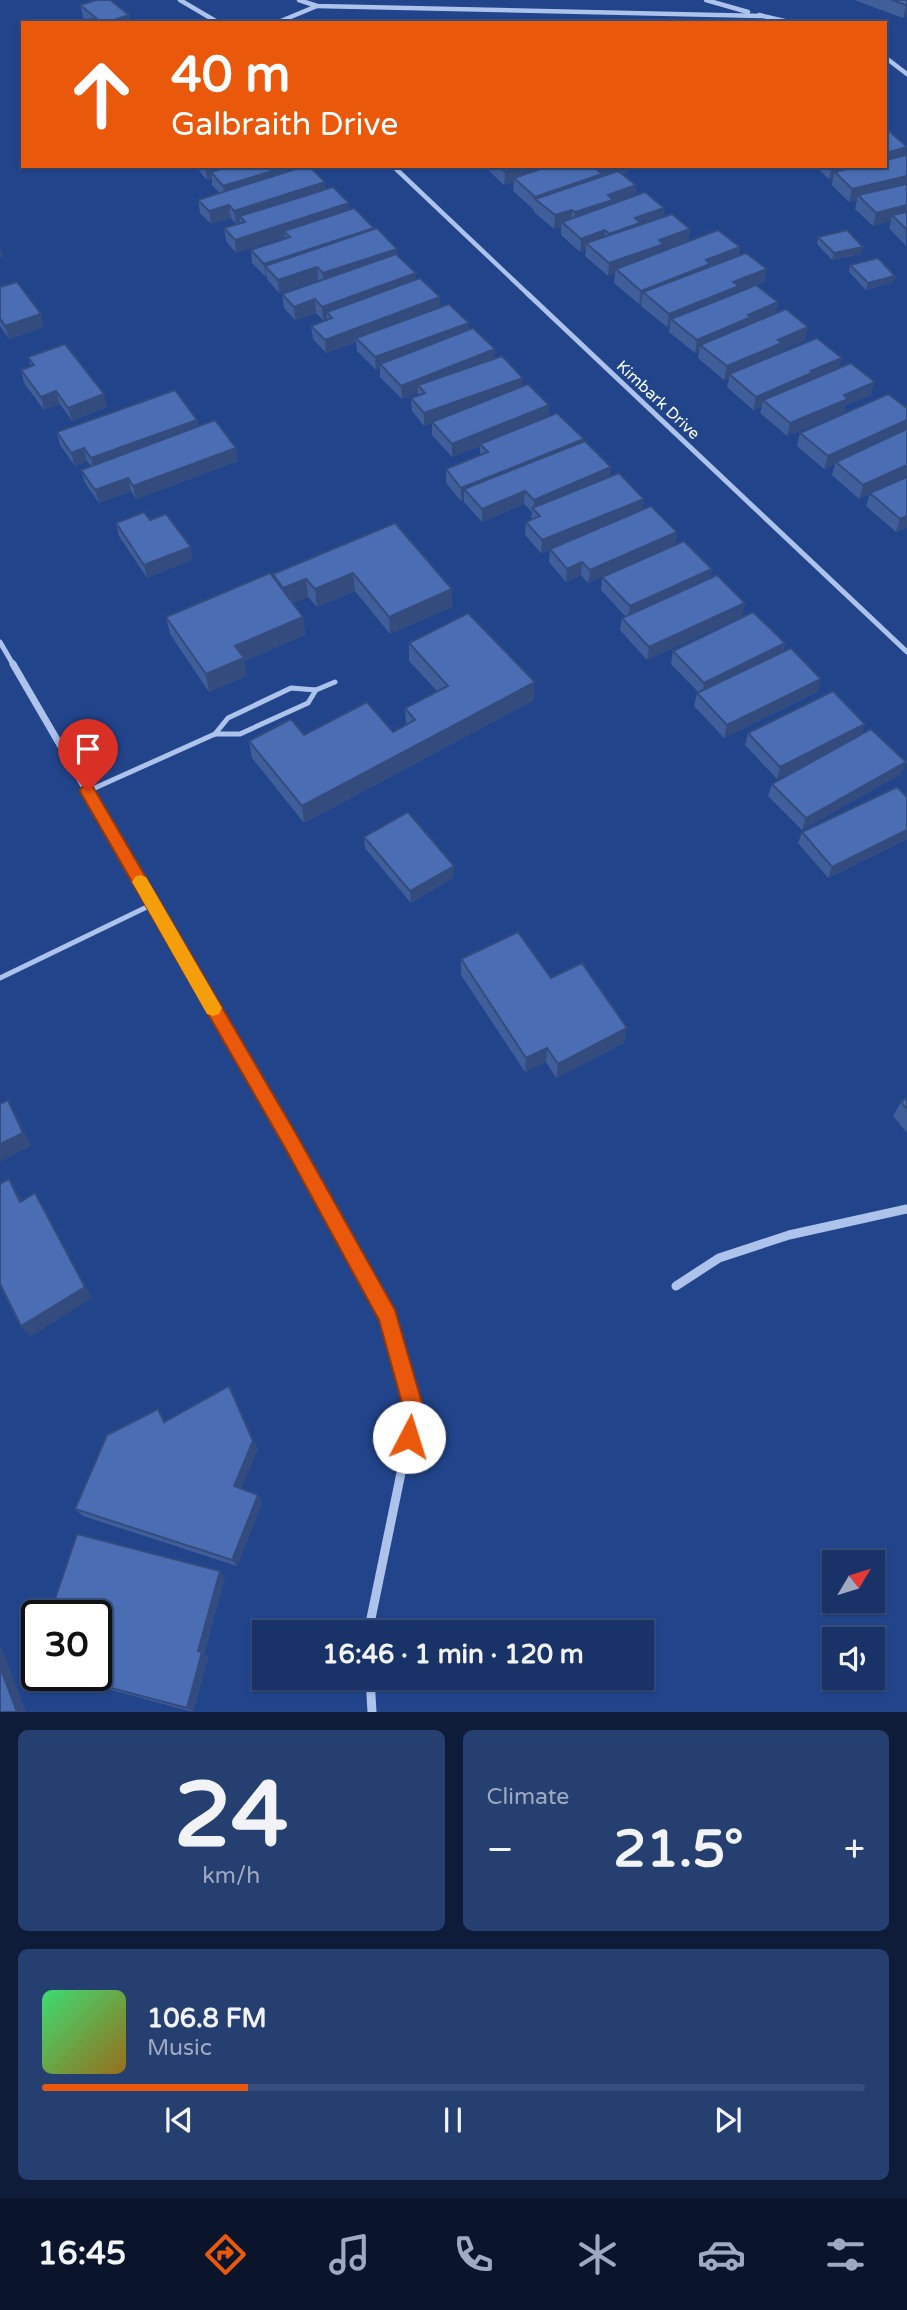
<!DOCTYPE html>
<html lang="en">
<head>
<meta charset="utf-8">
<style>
	:root { --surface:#193368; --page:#263f71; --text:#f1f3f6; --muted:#9faac0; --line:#374e7c; --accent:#ea580c }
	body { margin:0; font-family:"Varela Round",sans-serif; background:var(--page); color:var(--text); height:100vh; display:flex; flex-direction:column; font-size:26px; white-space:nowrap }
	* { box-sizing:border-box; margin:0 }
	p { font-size:23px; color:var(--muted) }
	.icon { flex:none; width:38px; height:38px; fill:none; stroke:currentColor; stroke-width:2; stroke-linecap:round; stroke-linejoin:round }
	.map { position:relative; height:1712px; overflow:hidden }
	.drawer { display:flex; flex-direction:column; gap:18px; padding:18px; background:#0e1c39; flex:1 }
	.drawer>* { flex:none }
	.top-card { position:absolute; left:21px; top:21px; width:866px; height:147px; border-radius:0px; box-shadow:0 2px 5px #0004,0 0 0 2px var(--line); background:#ea580c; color:#fff; overflow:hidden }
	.needle { width:46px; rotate:52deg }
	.buttons { position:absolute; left:822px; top:1550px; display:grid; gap:14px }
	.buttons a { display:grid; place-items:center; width:63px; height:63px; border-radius:0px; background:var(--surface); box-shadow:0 2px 5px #0004,0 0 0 2px var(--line); font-size:35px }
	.speed { position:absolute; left:21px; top:1600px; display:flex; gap:14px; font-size:35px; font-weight:700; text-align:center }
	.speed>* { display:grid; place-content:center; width:91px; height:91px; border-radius:50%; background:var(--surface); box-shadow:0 2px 5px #0004,0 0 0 2px var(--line); line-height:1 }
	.speed .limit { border:4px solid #111; border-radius:10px; background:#fff; color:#111 }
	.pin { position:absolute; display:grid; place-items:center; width:60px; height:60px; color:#fff; margin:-72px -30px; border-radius:50% 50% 50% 0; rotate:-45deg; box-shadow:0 0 7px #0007 }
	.pin .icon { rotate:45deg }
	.me { position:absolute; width:77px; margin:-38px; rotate:5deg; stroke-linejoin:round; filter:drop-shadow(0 0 5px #0008) }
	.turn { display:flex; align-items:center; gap:24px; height:147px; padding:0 35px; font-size:32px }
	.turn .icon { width:91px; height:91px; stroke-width:2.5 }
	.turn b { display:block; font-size:49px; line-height:60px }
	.big { font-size:52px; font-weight:800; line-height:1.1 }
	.drawer .tile { flex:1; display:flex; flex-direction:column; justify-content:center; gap:10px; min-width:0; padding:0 24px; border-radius:10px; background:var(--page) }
	.drawer .dial { align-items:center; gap:0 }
	.dial b { font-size:91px; line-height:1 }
	.song { display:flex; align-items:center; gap:21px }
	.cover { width:84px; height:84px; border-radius:10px; background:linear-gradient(135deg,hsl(140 70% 55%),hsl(40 70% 35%)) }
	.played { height:7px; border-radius:4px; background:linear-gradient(90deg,var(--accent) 25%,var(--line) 25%) }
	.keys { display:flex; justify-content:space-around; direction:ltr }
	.heat { display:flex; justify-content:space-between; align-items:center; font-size:38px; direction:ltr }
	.drawer .tiles { flex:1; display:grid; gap:18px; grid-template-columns:1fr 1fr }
	.tile:last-child { grid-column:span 2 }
	.trip { position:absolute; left:252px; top:1620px; width:402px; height:70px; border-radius:0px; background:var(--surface); box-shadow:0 2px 5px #0004,0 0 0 2px var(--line); font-weight:800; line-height:70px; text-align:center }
	.tab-bar { display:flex; height:112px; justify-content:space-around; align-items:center; background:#0a142a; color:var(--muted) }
	.tab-bar .icon { width:49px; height:49px }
	.tab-bar .current { color:var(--accent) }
	.tab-bar b { font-size:32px; color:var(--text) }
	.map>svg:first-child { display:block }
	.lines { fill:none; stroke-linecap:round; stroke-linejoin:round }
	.lane { stroke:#aec3eb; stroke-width:5 }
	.street-far3 { stroke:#aec3eb; stroke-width:4.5 }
	.street-far2 { stroke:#aec3eb; stroke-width:5 }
	.street-far1 { stroke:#aec3eb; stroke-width:7 }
	.street { stroke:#aec3eb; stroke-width:9 }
	.wall { fill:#405e9a }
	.shaded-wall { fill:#344c7d }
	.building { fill:#4a6db3; stroke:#344c7d; stroke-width:2 }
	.route { fill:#ea580c; stroke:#983908; stroke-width:2 }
	.slow { fill:#f59e0b }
	.labels { text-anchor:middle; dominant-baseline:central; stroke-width:6; stroke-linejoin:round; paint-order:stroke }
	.far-street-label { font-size:16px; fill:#fff; stroke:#21448b }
</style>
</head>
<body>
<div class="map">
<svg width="907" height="1712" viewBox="0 0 907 1712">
	<rect width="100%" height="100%" fill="#21448b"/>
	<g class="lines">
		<g class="lane">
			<path d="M215 734 228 718 291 688 316 690 335 682"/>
			<path d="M88 791 215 734H240L308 703 316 690"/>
			<path d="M0 978 153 904"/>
		</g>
		<g class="street-far3">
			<path d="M180 0 219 23"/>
			<path d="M299 0 317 6 762 16"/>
			<path d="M706 0 748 12"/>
			<path d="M759 15 793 23"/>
			<path d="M276 23 317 6"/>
			<path d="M886 58 907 74"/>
			<path d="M393 166 530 296"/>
		</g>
		<g class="street-far2">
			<path d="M528 294 907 652"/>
			<path d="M0 642 14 666"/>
		</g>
		<path class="street-far1" d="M13 664 284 1130"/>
		<g class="street">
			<path d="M283 1128 388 1317 414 1410 368 1633"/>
			<path d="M676 1286 719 1258 789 1235 907 1209"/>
			<path d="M370 1678 372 1712"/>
		</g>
	</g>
	<g class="wall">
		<path d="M854 0H907V15L903 18Z"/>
		<path d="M80 5 129 15 130 23H88L83 17Z"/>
		<path d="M907 155 906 246 889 228 891 221 873 226 855 209 857 200 849 202 832 185 833 178 829 179 815 166H886Z"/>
		<path d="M195 166H311L326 189 397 249V255L416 273V279L440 297V307L469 323V330L494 359 522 386 549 405 548 417 584 441 610 477 644 499 642 510 675 545 712 569 710 578 742 616 647 660 620 630 622 618 625 616 601 590 602 577 631 564 588 583 581 575 566 582 549 562 550 550 541 553 525 535 526 522 531 519 532 512 524 504 482 522 464 502V500L461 501 446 483V469L480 456V446L452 457 432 435V423L424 426 412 411 411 398 418 395V392L402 399 380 377V369L376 370 357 351 356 342 326 353 313 339 311 326 327 320V319L323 320 316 313 295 320 284 308 282 294 319 281 318 280 279 293 267 279V277H266L252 263 251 250 285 239V237L236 253 226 241 224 228 240 222 236 224 231 218 211 224 200 213 198 200 220 193 212 185V179L207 180Z"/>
		<path d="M487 166H630L629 171 622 174 636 185 635 196 664 208 663 217 690 229 688 242 740 247 738 256 767 269 764 282 756 285 776 313 805 340 780 351V353L839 368 871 395 846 405 844 412 787 436 760 413 762 406 753 410 727 387 729 378 724 380 698 358 699 352 695 353 669 332 670 326 667 327 641 306V303L639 304 614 283 615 274 608 276 585 256 586 250 580 252 561 235V226L554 229 534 212V210L513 191 514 182 504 185 487 169Z"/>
		<path d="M818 237 863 247 861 254 832 260 817 244Z"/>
		<path d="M850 265 895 276 894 282 866 290 849 272Z"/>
		<path d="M0 287 44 327 9 339 0 326Z"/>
		<path d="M28 357 107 407 72 421 60 404 44 410 24 383 21 370 31 366Z"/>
		<path d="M907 408V476L859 499 832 475 835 464 824 469 797 446 800 433Z"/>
		<path d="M197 420 199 427 238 461 136 499 131 491 99 503 85 483 81 470 91 466 87 461 75 466 60 445 57 432Z"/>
		<path d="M907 477V527L896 532 866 506 870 493Z"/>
		<path d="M150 520 193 559 147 578 119 536 116 523Z"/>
		<path d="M395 523 452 607 390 634 355 591 317 607 308 597 292 603 303 617 305 635 244 661 247 676 209 692 170 634 166 617 273 579V574Z"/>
		<path d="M409 643 534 700 304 823 252 758 249 741 304 735 393 732 406 725 405 708 437 691 409 661Z"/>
		<path d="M785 643 783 652 821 679 817 692 724 738 694 706 697 693 698 692 671 664 673 651Z"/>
		<path d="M865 724 861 734 906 762 901 774 802 830 768 796 772 784 817 759 777 779 745 745 748 733Z"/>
		<path d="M907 797V839L828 878 798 843 802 832Z"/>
		<path d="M364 837 454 866V877L411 903 365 848Z"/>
		<path d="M461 959 551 978 624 1043 556 1078 546 1062 525 1072 461 975Z"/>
		<path d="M907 1098V1133L893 1116 901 1102Z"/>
		<path d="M158 1409 165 1421 258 1449 241 1488 258 1495 262 1503 237 1566 83 1516 75 1509Z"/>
		<path d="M225 1577 204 1654 208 1657 193 1712 75 1680 66 1676 87 1614 63 1607 54 1602Z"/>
	</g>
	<g class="shaded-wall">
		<path d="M906 5H907V15L903 18Z"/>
		<path d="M129 15 130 23H105Z"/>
		<path d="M907 147 904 160 886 165V153Z"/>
		<path d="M208 166H253L211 172 212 179 207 180 205 167Z"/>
		<path d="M289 166H311V173L225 199 223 186Z"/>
		<path d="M526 166H562L514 178V182L504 185 505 172Z"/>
		<path d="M606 166H630L629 171 601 180 535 199V197L596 169Z"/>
		<path d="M832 166H879L835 172 833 178 829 179Z"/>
		<path d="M907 176V189L858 195 857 200 849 202 852 189Z"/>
		<path d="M325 182 326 195 240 216V222L236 224 234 211Z"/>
		<path d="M636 185 635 198 574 225 575 212 608 195Z"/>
		<path d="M349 203 350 216 284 231 285 237 236 253 235 240Z"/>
		<path d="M229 205 231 218 211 224 209 211Z"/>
		<path d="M907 205V217L892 215 891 221 873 226 876 213Z"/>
		<path d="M664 208 662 221 608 247 609 234 635 218Z"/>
		<path d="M572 210 571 223 562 222 561 226 554 229 555 215Z"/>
		<path d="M374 228 375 241 265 266 267 277H266L264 264Z"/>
		<path d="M690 229 688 242 616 269 615 274 608 276 609 263 659 240Z"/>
		<path d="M605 230 604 243H586V250L580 252 581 239Z"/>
		<path d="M0 247 3 257 0 258Z"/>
		<path d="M740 247 737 260 643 292 641 303 639 304 641 291 706 260Z"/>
		<path d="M863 247 861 254 832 260 834 253Z"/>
		<path d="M397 249V262L324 287 323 273Z"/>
		<path d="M317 267 318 280 279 293 278 280Z"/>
		<path d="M767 269 764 282 671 319 670 326 667 327 669 314 733 282Z"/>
		<path d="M416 273V286L327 312V319L323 320 322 307Z"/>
		<path d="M895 276 894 282 866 290 868 283Z"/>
		<path d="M440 297V310L356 338V342L326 353 325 340Z"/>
		<path d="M315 299 316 313 295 320 294 307Z"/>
		<path d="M778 302 776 315 700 345 699 352 695 353 697 340 748 315Z"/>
		<path d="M41 314 44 327 9 339 5 326Z"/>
		<path d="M469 323V336L380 364V369L376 370 375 357Z"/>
		<path d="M808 327 805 340 780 351 779 356 729 374V378L724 380 727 366 778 340Z"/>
		<path d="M495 349 494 362 418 385V392L402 399 401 386Z"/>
		<path d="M842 358 838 371 763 400 762 406 753 410 756 397 811 371Z"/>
		<path d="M523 378 522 391 424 426V413Z"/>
		<path d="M875 382 871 395 846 405 844 412 787 436 790 423 844 395Z"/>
		<path d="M56 391 60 404 44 410 41 397Z"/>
		<path d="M104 394 107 407 72 421 68 408Z"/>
		<path d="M549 405 548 418 480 444V446L452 457V444Z"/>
		<path d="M197 420 200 433 94 471 91 458Z"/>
		<path d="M907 420V431L836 462 835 464 824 469 828 456Z"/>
		<path d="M584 439 583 452 464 489V500L461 501V488Z"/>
		<path d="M84 448 87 461 75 466 71 453Z"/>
		<path d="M236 448 238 461 136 499 133 486Z"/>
		<path d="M907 465V476L859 499 863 485Z"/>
		<path d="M611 467 609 480 533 509 534 500Z"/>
		<path d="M128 478 131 491 99 503 95 490Z"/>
		<path d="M525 491 524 504 482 522V509Z"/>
		<path d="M644 499 642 512 541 553 542 540Z"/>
		<path d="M907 516V527L896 532 900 519Z"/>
		<path d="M677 532 675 545 588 583 590 570Z"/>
		<path d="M191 547 193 559 147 578 144 565Z"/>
		<path d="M582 562 581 575 566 582 567 569Z"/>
		<path d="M712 569 709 582 628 618 630 606Z"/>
		<path d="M353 573 355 591 317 607 315 589Z"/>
		<path d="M306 579 308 597 286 606 283 588Z"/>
		<path d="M452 589V607L390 634 389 617Z"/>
		<path d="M745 603 742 616 647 660 649 647Z"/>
		<path d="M303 617 305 635 244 661 247 676 209 692 206 674 235 646Z"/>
		<path d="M785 643 781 656 702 696 704 683Z"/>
		<path d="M821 679 817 692 724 738 727 725Z"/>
		<path d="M535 682 534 700 304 823 302 806Z"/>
		<path d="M865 724 861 736 777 779 780 767Z"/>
		<path d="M906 762 901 774 802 830 806 818Z"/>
		<path d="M907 830V839L828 878 832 867Z"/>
		<path d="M454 866V877L411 903 410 891Z"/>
		<path d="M627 1028 624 1043 556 1078 558 1064Z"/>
		<path d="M547 1048 546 1062 525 1072 526 1058Z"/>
		<path d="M8 1100 16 1114 31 1146 0 1162V1144Z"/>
		<path d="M9 1179 17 1191 29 1214 20 1202Z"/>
		<path d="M35 1193 43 1206 92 1298 30 1337 21 1326Z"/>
		<path d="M234 1396 258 1449 239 1493 234 1486Z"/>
		<path d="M258 1495 262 1503 237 1566 232 1560Z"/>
		<path d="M220 1571 225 1577 204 1654 208 1657 193 1712 187 1708 198 1651Z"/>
		<path d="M0 1644 26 1712H17L0 1667Z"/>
	</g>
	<g class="building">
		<path d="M96 0H110L129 15 105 23H90L88 20 96 18 80 5Z"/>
		<path d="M892 0H907V5H906Z"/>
		<path d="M886 128 907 147 886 153Z"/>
		<path d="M907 155V176L852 189 835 172 859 166H886V160Z"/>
		<path d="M230 166H289L223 186 211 172Z"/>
		<path d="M305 166H309L325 182 234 211 229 205 209 211 198 200Z"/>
		<path d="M499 166H526L505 172Z"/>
		<path d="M549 166H606L596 169 602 174 535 197 514 178Z"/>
		<path d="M618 171 636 185 608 195 613 200 575 212 572 210 555 215 535 199Z"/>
		<path d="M907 184V205L876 213 858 195Z"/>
		<path d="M333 187 349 203 235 240 224 228 245 222 240 216Z"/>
		<path d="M645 192 664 208 635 218 640 223 609 234 605 230 581 239 562 222Z"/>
		<path d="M354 208 374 228 264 264 251 250 290 237 284 231Z"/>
		<path d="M907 212V230L892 215Z"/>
		<path d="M672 214 690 229 659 240 664 244 609 263 586 243Z"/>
		<path d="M377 228 397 249 323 273 317 267 278 280 265 266Z"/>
		<path d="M718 230 740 247 706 260 710 264 641 291 616 269Z"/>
		<path d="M847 230 863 247 834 253 818 237Z"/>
		<path d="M746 253 767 269 733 282 739 286 669 314 643 292Z"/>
		<path d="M396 254 416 273 322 307 315 299 294 307 282 294Z"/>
		<path d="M878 258 895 276 868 283 850 265Z"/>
		<path d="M420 278 440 297 325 340 311 326 332 318 327 312Z"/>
		<path d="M17 282 41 314 5 326 0 318V287Z"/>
		<path d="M756 285 778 302 748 315 751 317 697 340 671 319Z"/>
		<path d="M449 304 469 323 375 357 356 338Z"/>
		<path d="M786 309 808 327 778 340 782 343 727 366 700 345Z"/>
		<path d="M473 328 495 349 401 386 380 364Z"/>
		<path d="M817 338 842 358 811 371 814 372 756 397 729 374Z"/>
		<path d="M65 344 104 394 68 408 56 391 41 397 21 370 34 365 28 357Z"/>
		<path d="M502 356 523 378 424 413 411 398 425 393 418 385Z"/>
		<path d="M851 363 875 382 844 395 848 399 790 423 763 400Z"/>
		<path d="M528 384 549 405 452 444 432 422Z"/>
		<path d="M175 390 197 420 91 458 84 448 71 453 57 432Z"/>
		<path d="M888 394 907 408V420L828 456 800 433Z"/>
		<path d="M557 413 584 439 461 488 446 469 488 452 480 444Z"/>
		<path d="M215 420 236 448 133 486 128 478 95 490 81 470Z"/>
		<path d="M907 429V465L863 485 836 462Z"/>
		<path d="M585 441 611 467 534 500 525 491 482 509 464 489Z"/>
		<path d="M619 473 644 499 542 540 526 522 540 516 532 508Z"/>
		<path d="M907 477V516L900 519 870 493Z"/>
		<path d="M651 506 677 532 590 570 582 562 567 569 550 549Z"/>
		<path d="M144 512 150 520 166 514 191 547 144 565 116 523Z"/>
		<path d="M395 523 452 589 389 617 353 573 315 589 306 579 283 588 273 574Z"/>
		<path d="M684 541 712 569 630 606 602 577Z"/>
		<path d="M270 573 303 617 235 646 244 658 206 674 166 617Z"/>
		<path d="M717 575 745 603 649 647 622 618Z"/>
		<path d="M753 612 785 643 704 683 673 651Z"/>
		<path d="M468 613 535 682 302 806 249 741 291 719 304 735 367 702 393 732 415 720 405 708 448 686 409 643Z"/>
		<path d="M791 648 821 679 727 725 697 693Z"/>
		<path d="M833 691 865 724 780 767 748 733Z"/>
		<path d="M871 729 906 762 806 818 772 784Z"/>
		<path d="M897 787 907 797V830L832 867 802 832Z"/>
		<path d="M408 812 454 866 410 891 364 837Z"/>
		<path d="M518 932 551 978 582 963 627 1028 558 1064 547 1048 526 1058 461 959Z"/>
		<path d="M907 1098V1109L901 1102Z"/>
		<path d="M8 1100 23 1133 0 1144V1104Z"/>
		<path d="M9 1179 20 1202 35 1193 85 1287 21 1326 0 1284V1184Z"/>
		<path d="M229 1386 253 1441 234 1486 258 1495 232 1560 75 1509 107 1435 158 1409 164 1422Z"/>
		<path d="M77 1534 220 1571 198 1651 202 1652 187 1708 66 1676 67 1675H96V1615H86L87 1611 54 1602Z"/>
		<path d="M0 1667 17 1712H0Z"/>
	</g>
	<path class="route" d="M88 785 93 787 295 1132 395 1310 424 1410 416 1444 409 1447 402 1444 399 1437 404 1410 379 1320 283 1144 82 795 80 791 82 787Z"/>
	<path class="slow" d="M140 875 146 877 219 1003 222 1008 219 1014 213 1016 207 1014 135 887 132 882 135 877Z"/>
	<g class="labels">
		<g class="far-street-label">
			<text transform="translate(658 400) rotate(43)">Kimbark Drive</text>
		</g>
	</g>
</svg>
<div class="buttons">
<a><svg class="needle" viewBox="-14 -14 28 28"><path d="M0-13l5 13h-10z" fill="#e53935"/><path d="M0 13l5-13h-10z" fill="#9faac0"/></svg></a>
<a><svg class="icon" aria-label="sound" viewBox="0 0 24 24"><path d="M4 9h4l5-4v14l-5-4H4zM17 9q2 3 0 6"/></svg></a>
</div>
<div class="speed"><div class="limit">30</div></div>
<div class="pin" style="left:88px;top:791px;background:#d93025"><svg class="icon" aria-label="arrive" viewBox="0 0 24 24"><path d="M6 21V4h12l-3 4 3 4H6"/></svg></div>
<svg class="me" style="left:409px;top:1437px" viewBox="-20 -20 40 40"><circle r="19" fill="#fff"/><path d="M0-13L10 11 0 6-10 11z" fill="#ea580c"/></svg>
<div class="trip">16:46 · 1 min · 120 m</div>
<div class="top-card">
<div class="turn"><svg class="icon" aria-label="ahead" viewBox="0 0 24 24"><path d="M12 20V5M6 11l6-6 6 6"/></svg><div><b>40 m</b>Galbraith Drive</div></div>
</div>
</div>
<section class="drawer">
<div class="tiles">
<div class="tile dial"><b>24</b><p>km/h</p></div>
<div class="tile"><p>Climate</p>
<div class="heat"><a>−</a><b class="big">21.5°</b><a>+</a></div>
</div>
<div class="tile">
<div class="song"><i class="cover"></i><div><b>106.8 FM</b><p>Music</p></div></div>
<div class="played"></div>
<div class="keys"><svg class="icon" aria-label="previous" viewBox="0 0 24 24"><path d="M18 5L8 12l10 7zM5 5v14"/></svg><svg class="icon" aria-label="pause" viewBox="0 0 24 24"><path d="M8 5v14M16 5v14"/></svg><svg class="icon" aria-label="next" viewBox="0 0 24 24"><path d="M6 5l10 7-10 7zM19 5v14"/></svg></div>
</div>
</div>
</section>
<nav class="tab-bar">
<b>16:45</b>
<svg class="icon current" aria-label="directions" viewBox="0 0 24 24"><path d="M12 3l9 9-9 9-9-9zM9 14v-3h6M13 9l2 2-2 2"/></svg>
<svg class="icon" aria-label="music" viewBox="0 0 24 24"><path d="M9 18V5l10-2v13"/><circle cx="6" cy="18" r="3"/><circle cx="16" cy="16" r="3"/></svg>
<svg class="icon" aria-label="phone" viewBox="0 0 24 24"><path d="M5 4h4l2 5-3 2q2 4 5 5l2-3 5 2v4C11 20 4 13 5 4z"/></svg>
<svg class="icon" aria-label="climate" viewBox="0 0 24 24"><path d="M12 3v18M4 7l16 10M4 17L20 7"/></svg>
<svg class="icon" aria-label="car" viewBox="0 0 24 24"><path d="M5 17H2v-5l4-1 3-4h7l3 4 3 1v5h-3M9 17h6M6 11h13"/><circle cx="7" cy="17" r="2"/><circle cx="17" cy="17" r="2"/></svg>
<svg class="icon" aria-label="filters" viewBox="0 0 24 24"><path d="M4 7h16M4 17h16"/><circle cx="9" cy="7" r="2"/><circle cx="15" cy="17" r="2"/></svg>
</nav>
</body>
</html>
